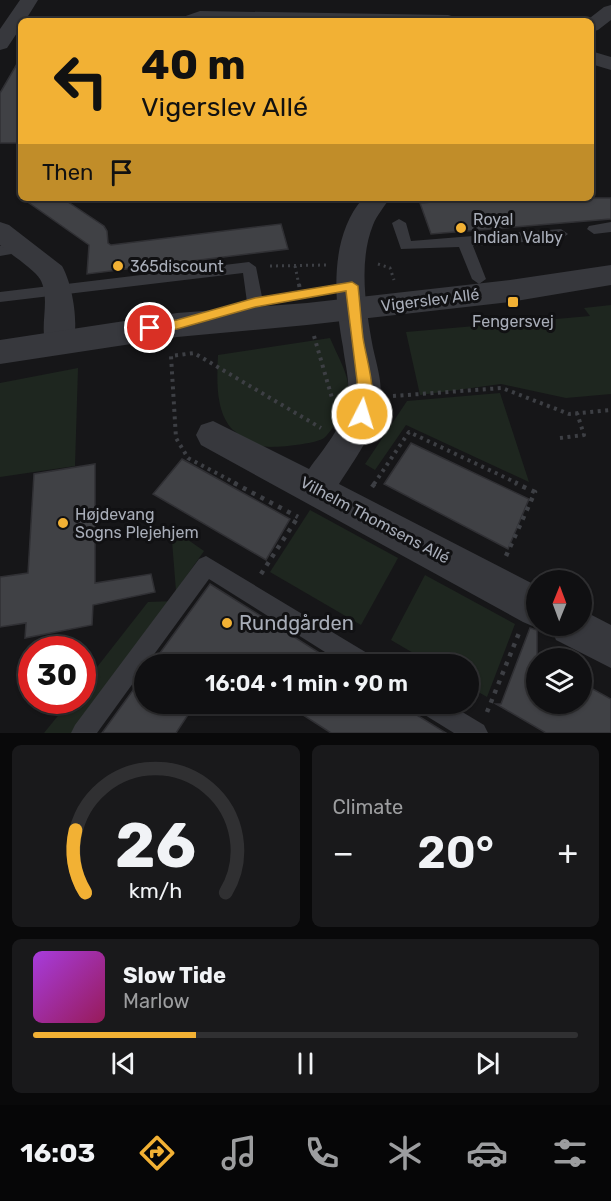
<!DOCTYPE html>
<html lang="en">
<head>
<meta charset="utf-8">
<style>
	:root { --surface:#101012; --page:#19191b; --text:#f1f3f6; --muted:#9c9d9f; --line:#303032; --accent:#f2b134 }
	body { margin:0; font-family:Rubik,sans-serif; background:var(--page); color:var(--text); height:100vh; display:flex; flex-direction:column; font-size:22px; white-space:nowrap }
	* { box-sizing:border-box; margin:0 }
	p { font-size:20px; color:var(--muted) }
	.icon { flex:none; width:33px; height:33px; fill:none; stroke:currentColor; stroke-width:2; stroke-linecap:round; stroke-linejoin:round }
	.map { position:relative; height:733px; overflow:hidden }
	.side { display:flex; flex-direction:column; gap:12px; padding:12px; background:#09090a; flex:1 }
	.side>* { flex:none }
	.guide { position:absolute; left:18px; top:18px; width:576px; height:183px; border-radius:9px; box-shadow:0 2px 4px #0004,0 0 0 2px var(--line); background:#f2b134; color:#111; overflow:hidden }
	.needle { width:39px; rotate:1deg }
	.tools { position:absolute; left:526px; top:570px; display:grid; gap:12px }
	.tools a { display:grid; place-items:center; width:66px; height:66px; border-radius:50%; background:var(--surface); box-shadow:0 2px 4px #0004,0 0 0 2px var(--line); font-size:30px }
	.speed { position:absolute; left:18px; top:636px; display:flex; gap:12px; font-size:30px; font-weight:700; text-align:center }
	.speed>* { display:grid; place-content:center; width:78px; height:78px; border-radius:50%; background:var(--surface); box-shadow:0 2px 4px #0004,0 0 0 2px var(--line); line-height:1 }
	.speed .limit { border:9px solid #d22; background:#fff; color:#111 }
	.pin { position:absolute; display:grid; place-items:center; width:51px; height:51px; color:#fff; margin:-26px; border:3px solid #fff; border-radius:50%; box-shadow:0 2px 6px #0007 }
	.me { position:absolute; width:66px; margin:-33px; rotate:5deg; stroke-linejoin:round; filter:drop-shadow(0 0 4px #0008) }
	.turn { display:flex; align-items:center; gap:21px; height:126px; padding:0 24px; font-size:27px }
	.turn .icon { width:78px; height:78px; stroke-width:2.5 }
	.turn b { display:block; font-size:42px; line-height:51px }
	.then { display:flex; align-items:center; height:57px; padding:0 24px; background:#0003; gap:12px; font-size:22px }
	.big { font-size:45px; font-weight:600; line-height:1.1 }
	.side .widget { flex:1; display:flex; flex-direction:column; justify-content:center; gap:9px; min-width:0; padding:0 21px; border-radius:9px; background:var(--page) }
	.side .dial { align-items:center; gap:0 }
	.dial svg { height:156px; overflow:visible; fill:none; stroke:var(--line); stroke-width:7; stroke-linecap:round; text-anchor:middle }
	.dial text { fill:var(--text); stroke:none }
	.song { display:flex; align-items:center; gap:18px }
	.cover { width:72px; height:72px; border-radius:9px; background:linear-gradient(135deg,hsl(280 70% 55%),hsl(330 70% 35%)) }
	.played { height:6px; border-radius:3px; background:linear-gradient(90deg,var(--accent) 30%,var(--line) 30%) }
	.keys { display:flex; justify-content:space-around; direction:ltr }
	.heat { display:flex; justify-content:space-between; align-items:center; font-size:33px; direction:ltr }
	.side .tiles { flex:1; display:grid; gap:12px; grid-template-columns:1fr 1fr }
	.widget:last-child { grid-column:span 2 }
	.trip { position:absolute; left:134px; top:654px; width:345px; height:60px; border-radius:30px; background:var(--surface); box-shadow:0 2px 4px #0004,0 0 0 2px var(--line); font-weight:600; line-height:60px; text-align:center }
	.menu { display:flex; height:96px; justify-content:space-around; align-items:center; background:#060607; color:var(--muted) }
	.menu .icon { width:42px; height:42px }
	.menu .active { color:var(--accent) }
	.menu b { font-size:27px; color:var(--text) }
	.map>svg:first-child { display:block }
	.green { fill:#1e261f }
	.building { fill:#404145; stroke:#303034; stroke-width:1.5 }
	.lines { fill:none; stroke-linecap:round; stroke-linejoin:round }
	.path-far2 { stroke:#3d3f44; stroke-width:3; stroke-dasharray:2 4; stroke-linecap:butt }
	.path-far1 { stroke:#3d3f44; stroke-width:4; stroke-dasharray:3 4.5; stroke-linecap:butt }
	.path { stroke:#3d3f44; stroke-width:4.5; stroke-dasharray:4 6; stroke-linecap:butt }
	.service { fill:#37383d; fill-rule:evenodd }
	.minor { fill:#37383d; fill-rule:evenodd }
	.tertiary { fill:#37383d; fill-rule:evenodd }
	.route { fill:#f2b134; stroke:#9d7322; stroke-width:1.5 }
	.poi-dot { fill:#f2b134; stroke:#111113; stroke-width:2 }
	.labels { text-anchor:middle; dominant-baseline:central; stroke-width:6; stroke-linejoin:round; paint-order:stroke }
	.poi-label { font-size:16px; fill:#a8adb8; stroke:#111113; text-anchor:start }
	.street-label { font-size:16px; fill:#a8adb8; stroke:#111113 }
	.near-poi-label { font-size:20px; fill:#a8adb8; stroke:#111113; text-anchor:start }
</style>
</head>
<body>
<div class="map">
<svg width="611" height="733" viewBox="0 0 611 733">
	<rect width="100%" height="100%" fill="#161618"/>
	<g class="green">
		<path d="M611 305V394L566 398 501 384 420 395 406 332 590 316 584 308Z"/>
		<path d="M330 338C337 355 350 376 349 394 348 404 332 432 324 438 316 444 271 449 261 446 254 444 239 435 233 430 215 412 217 379 218 355Z"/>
		<path d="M78 368 75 466 0 477V383Z"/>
		<path d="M500 393 529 482 406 425 375 470 365 464 407 401Z"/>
		<path d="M310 510 398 558 361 625 270 572Z"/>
		<path d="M171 528 204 551 176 591Z"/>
		<path d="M425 575 515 624 487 697 468 686V664H432L391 640Z"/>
		<path d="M175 601 75 733H44L70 701 82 700 83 685 148 602Z"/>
	</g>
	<g class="building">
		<path d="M21 57V143H0V93Z"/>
		<path d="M22 198H62L104 226 107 231 108 243 111 245 281 224 288 249 87 274 89 245Z"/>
		<path d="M485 198H611V219L431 234 420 203Z"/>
		<path d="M411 443 529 499 508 549 384 484Z"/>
		<path d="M182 459 290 519 266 560 153 494Z"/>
		<path d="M95 464V583L151 574 155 592 93 605 92 625 25 638 26 623 0 627V577L28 573 34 474Z"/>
		<path d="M210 584 337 664H226L222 662 221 664H152Z"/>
		<path d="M530 628 537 630V704H582V683L611 699V733H546L496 704H501Z"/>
		<path d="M144 675V704H195L176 733H102Z"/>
		<path d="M286 704H399L446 733H331Z"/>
	</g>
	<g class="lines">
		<g class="path-far2">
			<path d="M378 264 390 268 394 280"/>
			<path d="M270 266 326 265"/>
			<path d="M295 266 299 285"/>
		</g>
		<g class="path-far1">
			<path d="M299 284 300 291"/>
			<path d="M314 336 332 398"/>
			<path d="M393 396 502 388 569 414 611 410"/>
			<path d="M560 438 584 435 577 413"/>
			<path d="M237 484 188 458 176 438 171 356 194 353 321 428"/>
			<path d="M374 484 409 432 519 484"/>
		</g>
		<g class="path">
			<path d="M234 483 298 517"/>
			<path d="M372 487 375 483"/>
			<path d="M506 556 535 492 515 483"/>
			<path d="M261 574 298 517"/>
			<path d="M487 712 519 633"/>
		</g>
		<g class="service">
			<path d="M399 219 406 223 411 241 561 229 568 234 561 239 473 246 486 279 479 284 472 279 459 247 401 249 392 223Z"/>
			<path d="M611 222V232L594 234 587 229 589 226Z"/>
			<path d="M23 243 28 245 30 248 28 251 0 256V246Z"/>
			<path d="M249 262 256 267 263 302 260 306H250L247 302 243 273 0 302V292Z"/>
			<path d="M206 556 372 656 375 664H344L209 579 147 664H144V668L97 733H71L75 725 199 559Z"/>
			<path d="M417 704H449L484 725 488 733H454L420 712Z"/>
		</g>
		<g class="minor">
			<path d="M20 0H38L25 21H21V27L7 48 0 50V29Z"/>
			<path d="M611 5V20L598 30 591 32V21H586L604 7Z"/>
			<path d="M200 11 448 15 455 17 457 21H181L183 17Z"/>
			<path d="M591 51 611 57V70L591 64Z"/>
			<path d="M363 198H390C384 207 377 215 373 225 358 262 366 310 373 348 377 366 383 384 380 402 375 432 355 459 339 484L537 586V626H543L537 628 523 622 201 445 196 435 201 425 213 421 309 469C324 448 343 427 347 401 351 383 345 365 343 347 334 298 329 238 363 198Z"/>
			<path d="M0 222 9 225 62 266C73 285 81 331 70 350L59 354 48 350C37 329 52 300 40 279 34 269 10 254 0 245Z"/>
			<path d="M582 610 611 625V668L556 640 550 626H582Z"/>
		</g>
		<path class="tertiary" d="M611 265V285L510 302 307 325 177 337 0 364V340L177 313 307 303 510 280Z"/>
	</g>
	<path class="route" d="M352 282 358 286C360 304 361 321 363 338 367 364 379 394 367 418H357L355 414 358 398 357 380 346 291 255 307 177 329 150 333 143 328 150 324 177 320 255 298Z"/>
	<g class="poi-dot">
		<circle cx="461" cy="228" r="6"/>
		<circle cx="118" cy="266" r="6"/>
		<rect x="507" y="296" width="12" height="12" rx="3"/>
		<circle cx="63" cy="523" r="6"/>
		<circle cx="227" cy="623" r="6"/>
	</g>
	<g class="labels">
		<g class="poi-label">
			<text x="473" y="219">Royal<tspan x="473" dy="18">Indian Valby</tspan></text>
			<text x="130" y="266">365discount</text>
			<text x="513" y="321" text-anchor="middle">Fengersvej</text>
			<text x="75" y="514">Højdevang<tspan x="75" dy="18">Sogns Plejehjem</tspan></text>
		</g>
		<g class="street-label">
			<text transform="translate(430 300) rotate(-7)">Vigerslev Allé</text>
			<text transform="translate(375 520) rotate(28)">Vilhelm Thomsens Allé</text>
		</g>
		<g class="near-poi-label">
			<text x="239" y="623">Rundgården</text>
		</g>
	</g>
</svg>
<div class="tools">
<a><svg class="needle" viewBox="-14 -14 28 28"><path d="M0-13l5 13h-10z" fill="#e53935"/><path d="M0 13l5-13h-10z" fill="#9c9d9f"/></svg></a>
<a><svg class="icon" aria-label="layers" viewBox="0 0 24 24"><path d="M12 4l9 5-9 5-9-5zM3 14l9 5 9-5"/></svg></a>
</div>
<div class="speed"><div class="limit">30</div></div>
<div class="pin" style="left:150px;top:328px;background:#d93025"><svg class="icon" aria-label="arrive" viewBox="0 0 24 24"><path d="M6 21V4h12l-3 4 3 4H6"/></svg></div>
<svg class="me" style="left:362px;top:414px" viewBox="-20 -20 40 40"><circle r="17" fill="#f2b134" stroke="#fff" stroke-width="3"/><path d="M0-11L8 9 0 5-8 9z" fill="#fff"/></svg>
<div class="trip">16:04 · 1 min · 90 m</div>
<div class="guide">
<div class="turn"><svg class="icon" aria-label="left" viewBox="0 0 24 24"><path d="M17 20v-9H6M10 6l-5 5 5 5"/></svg><div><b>40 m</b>Vigerslev Allé</div></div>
<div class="then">Then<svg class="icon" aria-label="arrive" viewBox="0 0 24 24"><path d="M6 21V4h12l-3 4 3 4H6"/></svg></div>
</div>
</div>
<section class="side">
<div class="tiles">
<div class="widget dial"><svg viewBox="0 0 100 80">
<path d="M14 69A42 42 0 1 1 86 69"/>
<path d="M14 69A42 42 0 0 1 9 37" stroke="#f2b134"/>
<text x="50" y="56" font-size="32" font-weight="700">26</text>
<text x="50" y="72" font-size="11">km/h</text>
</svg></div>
<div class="widget"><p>Climate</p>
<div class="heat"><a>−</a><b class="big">20°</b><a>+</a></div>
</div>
<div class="widget">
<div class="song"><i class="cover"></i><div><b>Slow Tide</b><p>Marlow</p></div></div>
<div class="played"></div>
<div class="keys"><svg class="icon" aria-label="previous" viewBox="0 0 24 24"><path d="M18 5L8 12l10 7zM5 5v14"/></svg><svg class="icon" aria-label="pause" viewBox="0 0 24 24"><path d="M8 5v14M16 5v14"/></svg><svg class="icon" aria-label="next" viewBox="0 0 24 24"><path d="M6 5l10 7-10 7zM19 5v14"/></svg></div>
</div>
</div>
</section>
<nav class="menu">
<b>16:03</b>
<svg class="icon active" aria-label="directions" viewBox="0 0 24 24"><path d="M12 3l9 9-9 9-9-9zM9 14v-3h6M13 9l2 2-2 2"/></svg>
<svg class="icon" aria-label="music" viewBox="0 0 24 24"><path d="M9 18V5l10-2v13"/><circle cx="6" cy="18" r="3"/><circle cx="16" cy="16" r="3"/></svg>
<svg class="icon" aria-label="phone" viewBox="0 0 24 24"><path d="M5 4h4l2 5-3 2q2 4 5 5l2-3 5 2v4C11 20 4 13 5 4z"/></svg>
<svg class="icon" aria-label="climate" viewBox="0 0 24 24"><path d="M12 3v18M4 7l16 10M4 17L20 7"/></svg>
<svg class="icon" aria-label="car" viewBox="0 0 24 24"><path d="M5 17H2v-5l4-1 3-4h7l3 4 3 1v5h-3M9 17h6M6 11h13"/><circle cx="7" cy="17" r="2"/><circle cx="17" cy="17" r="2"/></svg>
<svg class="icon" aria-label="filters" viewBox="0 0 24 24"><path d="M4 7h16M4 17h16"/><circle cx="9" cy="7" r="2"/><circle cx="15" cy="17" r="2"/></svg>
</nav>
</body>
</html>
